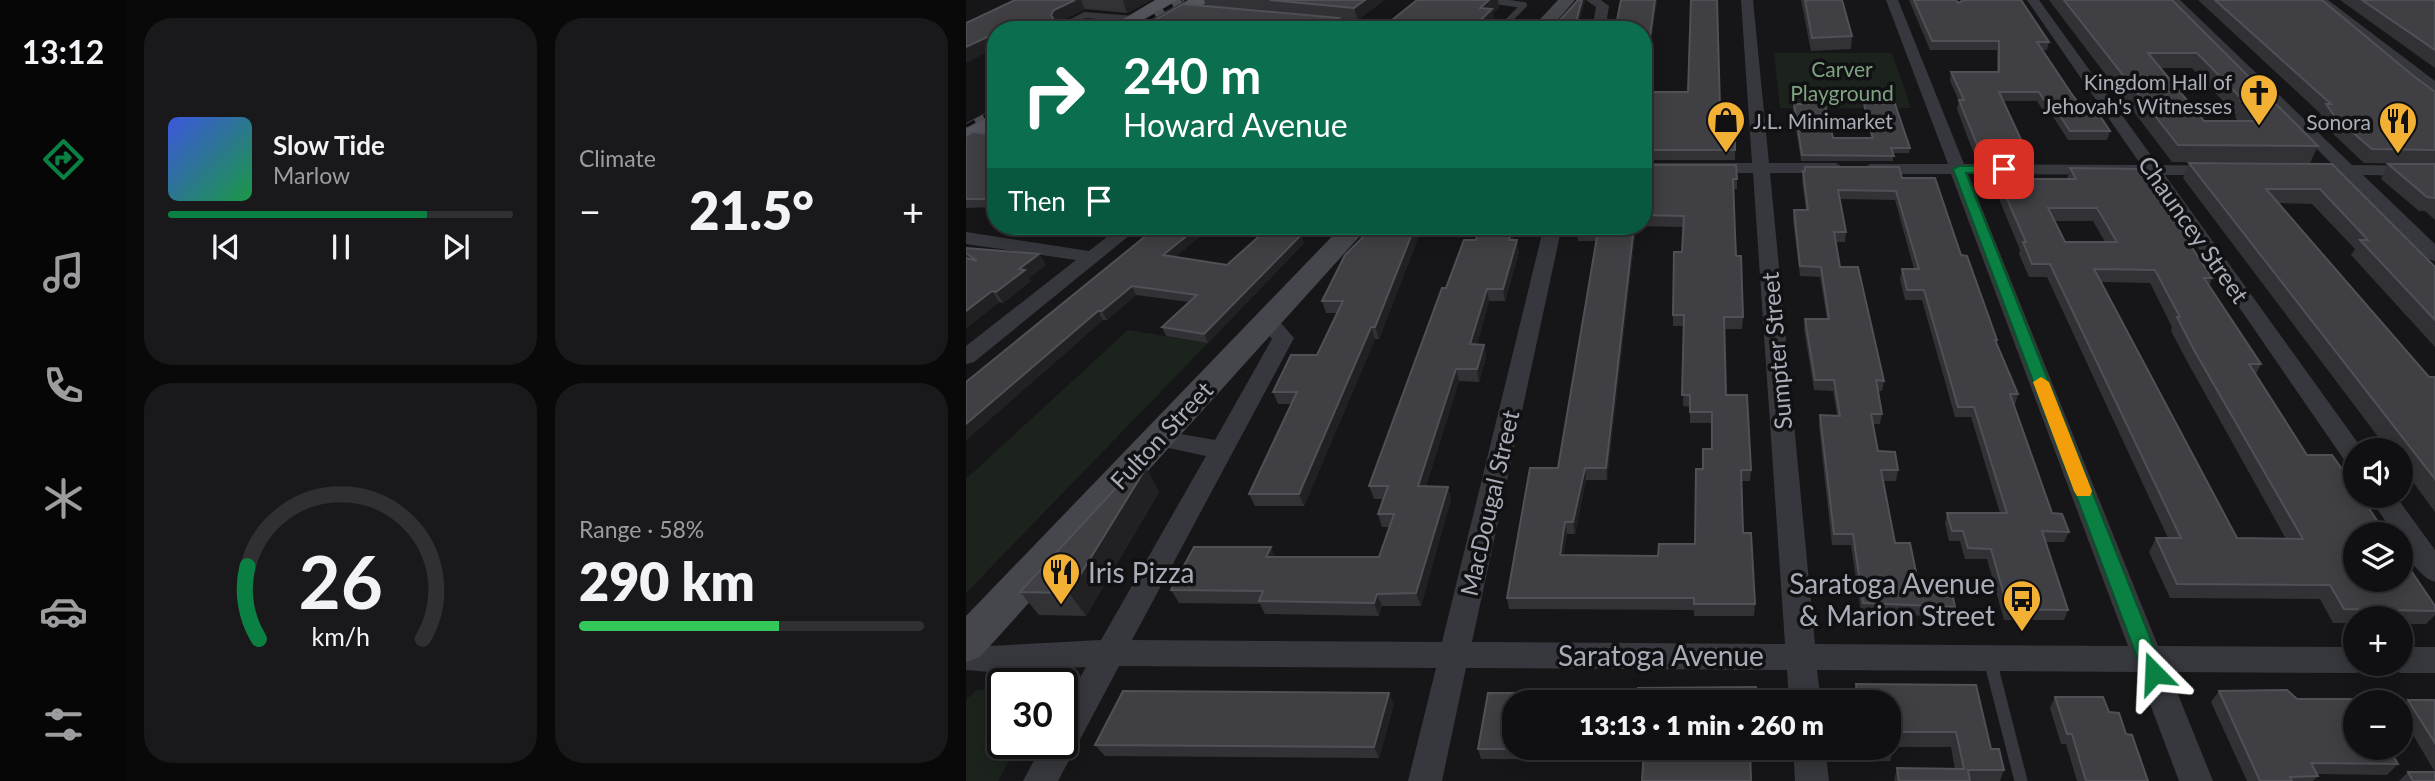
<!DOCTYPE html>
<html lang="en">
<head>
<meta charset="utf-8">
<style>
	:root { --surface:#101012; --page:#19191b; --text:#f1f3f6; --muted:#9c9d9f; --line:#303032; --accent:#0b8043 }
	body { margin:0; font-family:Lato,sans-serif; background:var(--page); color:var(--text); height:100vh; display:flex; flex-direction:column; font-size:26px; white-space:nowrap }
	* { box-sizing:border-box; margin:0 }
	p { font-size:23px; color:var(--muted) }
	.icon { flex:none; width:38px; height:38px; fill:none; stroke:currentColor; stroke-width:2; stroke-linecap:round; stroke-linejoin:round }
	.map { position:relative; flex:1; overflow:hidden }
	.sheet { display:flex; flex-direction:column; gap:18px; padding:18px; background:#09090a; width:840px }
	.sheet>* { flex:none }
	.banner { position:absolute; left:21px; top:21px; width:665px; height:214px; border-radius:28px; box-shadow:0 4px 18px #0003,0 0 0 2px var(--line); background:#0b6e4f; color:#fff; overflow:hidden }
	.controls { position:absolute; left:1377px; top:438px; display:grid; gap:14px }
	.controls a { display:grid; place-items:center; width:70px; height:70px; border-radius:50%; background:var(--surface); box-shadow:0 4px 18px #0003,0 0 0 2px var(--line); font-size:35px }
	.speed { position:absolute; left:21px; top:668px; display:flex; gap:14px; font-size:35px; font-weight:700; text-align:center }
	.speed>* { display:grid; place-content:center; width:91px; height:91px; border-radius:50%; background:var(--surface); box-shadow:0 4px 18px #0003,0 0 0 2px var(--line); line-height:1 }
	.speed .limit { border:4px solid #111; border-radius:10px; background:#fff; color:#111 }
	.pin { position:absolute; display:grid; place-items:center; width:60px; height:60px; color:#fff; margin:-30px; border-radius:14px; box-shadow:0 4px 10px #0006 }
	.me { position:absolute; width:77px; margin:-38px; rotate:339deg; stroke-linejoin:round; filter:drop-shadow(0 0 5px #0008) }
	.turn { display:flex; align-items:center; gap:24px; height:147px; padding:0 21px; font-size:32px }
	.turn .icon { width:91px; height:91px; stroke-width:2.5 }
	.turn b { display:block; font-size:49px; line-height:60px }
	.then { display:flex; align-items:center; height:66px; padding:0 21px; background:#0003; gap:14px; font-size:26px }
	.big { font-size:52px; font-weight:800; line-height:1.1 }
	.sheet .tile { flex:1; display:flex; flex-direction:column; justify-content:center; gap:10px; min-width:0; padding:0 24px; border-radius:28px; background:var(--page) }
	.sheet .dial { align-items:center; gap:0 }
	.dial svg { height:182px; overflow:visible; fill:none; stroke:var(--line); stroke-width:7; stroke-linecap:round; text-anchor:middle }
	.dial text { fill:var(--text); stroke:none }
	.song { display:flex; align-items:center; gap:21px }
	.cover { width:84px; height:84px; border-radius:10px; background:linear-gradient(135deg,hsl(230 70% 55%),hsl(140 70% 35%)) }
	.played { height:7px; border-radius:4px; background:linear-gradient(90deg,var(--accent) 75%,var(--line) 75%) }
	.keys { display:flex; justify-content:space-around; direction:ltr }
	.heat { display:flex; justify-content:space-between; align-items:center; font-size:38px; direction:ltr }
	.charge { height:10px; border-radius:5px; background:linear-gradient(90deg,#34c759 58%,var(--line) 0) }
	.sheet .tiles { flex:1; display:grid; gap:18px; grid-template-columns:repeat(2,1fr) }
	.trip { position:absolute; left:536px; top:690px; width:399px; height:70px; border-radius:28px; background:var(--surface); box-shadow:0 4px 18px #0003,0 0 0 2px var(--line); font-weight:800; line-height:70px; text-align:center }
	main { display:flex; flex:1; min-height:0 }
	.menu { display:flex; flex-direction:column; width:126px; justify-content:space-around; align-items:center; background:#060607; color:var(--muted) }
	.menu .icon { width:49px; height:49px }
	.menu .active { color:var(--accent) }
	.menu b { font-size:32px; color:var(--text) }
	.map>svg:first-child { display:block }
	.green { fill:#1c231d }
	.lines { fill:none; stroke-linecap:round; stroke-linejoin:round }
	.lane-far1 { stroke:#37383d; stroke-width:6 }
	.lane { stroke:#37383d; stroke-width:13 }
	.street { fill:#37383d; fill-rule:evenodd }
	.secondary { fill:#45474d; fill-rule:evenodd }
	.primary { fill:#53555c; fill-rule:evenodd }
	.rail-casing { stroke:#4a4c52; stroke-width:5 }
	.rail { stroke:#111113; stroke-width:3.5; stroke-dasharray:10; stroke-linecap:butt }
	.wall { fill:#323236; fill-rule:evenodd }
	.shaded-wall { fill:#212124 }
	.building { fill:#3f3f44; stroke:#4f5156; stroke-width:2; fill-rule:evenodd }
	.route { fill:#0b8043; stroke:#07532c; stroke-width:2 }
	.slow { fill:#f59e0b }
	.labels { text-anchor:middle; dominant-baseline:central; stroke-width:7; stroke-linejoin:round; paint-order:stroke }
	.far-park-label { font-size:21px; fill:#7fa381; stroke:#111113 }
	.far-poi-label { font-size:21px; fill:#a8adb8; stroke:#111113; text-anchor:end }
	.street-label { font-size:24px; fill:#a8adb8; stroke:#111113 }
	.near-poi-label { font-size:28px; fill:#a8adb8; stroke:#111113; text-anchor:start }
	.near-street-label { font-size:28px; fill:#a8adb8; stroke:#111113 }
</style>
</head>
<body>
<main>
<nav class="menu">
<b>13:12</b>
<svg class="icon active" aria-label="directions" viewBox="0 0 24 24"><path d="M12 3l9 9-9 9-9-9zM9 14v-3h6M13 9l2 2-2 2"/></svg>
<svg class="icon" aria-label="music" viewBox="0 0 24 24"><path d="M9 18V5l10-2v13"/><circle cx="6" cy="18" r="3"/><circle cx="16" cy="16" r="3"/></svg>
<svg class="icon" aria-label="phone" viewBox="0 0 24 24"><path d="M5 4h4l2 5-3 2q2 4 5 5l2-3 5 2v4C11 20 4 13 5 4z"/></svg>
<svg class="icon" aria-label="climate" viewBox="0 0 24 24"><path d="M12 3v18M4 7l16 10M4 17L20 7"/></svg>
<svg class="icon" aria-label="car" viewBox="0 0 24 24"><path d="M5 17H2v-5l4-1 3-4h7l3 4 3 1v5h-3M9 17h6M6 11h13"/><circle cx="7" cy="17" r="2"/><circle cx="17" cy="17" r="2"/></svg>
<svg class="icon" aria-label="filters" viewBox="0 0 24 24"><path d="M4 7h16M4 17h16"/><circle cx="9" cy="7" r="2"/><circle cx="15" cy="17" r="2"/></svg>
</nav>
<section class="sheet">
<div class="tiles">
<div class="tile">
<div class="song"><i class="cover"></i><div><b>Slow Tide</b><p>Marlow</p></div></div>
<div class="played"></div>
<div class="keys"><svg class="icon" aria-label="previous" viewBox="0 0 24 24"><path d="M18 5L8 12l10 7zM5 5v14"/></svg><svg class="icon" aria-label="pause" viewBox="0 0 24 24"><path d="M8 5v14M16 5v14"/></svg><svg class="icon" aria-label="next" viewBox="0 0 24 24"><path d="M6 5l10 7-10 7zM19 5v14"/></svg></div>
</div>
<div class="tile"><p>Climate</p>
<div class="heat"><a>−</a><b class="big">21.5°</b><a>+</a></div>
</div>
<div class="tile dial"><svg viewBox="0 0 100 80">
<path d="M14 69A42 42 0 1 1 86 69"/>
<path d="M14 69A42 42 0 0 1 9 37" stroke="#0b8043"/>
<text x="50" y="56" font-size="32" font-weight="700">26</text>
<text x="50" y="72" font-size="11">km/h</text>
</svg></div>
<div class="tile"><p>Range · 58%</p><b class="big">290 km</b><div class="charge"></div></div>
</div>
</section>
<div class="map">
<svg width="1469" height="781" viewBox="0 0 1469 781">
	<rect width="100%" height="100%" fill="#161618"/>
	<g class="green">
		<path d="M808 53H926L945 108H814Z"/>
		<path d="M162 330 242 343 0 593V479Z"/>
		<path d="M37 688V744H53L32 781H0V700L10 690Z"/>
	</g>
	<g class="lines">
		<g class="lane-far1">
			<path d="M521 0 558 5 533 30"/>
			<path d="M118 30 96 27 119 15 168 19"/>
		</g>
		<path class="lane" d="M1024 660 1055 781"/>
		<g class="street">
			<path d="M620 0H635L643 6 639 30H626L630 7Z"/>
			<path d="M775 0H787L803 163H870L878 168 870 173H804L849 644 1162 646 985 174H904L896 169 904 164H982L920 0H932L998 164 1175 165 1061 0H1073L1192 165 1258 166 1260 170 1258 174 1252 175H1199L1397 450H1390V467L1381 464 1182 175 1002 174 1192 646 1390 647V663H1403L1401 669 1390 673 1203 672 1247 781H1213L1172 672 851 670 855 702H823L821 670 500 668 476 781H442L470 668 153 666 92 781H57L77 744H96V709L120 667 24 672 0 670V644L24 646 135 640 240 456 184 444 180 438 184 432 192 430 249 440 306 339 291 320 294 315H308L328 338 166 640 476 642 578 226H596L506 642 819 644 787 173H677V163H786Z"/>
			<path d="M1201 0H1214L1386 165 1469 166V176L1397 175 1469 244V261L1462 259 1377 175 1336 174 1334 170 1336 166 1367 165Z"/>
			<path d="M1348 0H1362L1469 81V92L1464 91Z"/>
			<path d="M155 226H175L8 362 0 364V346L110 260 0 244V232L123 251Z"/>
			<path d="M1402 495H1429L1469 550V582C1453 577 1435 551 1435 534H1428Z"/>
			<path d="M1435 647H1469V673H1435L1424 669 1422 663H1435Z"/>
			<path d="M827 747H859L863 781H829Z"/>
		</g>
		<g class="secondary">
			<path d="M592 0H609L583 30H564Z"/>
			<path d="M376 226H403L14 657 0 662V616Z"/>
		</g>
		<g class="primary">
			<path d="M189 0H212L164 30H139Z"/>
			<path d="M222 0H245L198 30 177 28Z"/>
			<path d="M30 112V129L0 143V126Z"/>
		</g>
		<defs>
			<g id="rail">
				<path d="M163 30 216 0"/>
				<path d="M0 126 30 110"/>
			</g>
		</defs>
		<use href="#rail" class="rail-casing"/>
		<use href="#rail" class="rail"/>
	</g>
	<g class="wall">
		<path d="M49 0H185L161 13 119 9 95 21 30 30Z"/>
		<path d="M238 0H418L392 20 373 19 374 24 416 28 451 0H532L533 7 527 13 528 24 522 30H171L240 6Z"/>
		<path d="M691 0 678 92 754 107H769V160H677V30Z"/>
		<path d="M835 0H876L886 36 885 49 845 51Z"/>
		<path d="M943 0H990L992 3 996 2 994 0H1055L1083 42 1081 50H1077L1111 101 1144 131 1141 140H1102L1082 109H1076L1071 101H1037L1058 146 1056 156H1047L1046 162 1017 161 1015 157H1009L991 109 993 101 984 81 985 72H1031V50H964Z"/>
		<path d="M1083 0H1206L1352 146 1344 163 1206 162ZM1195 68H1226L1270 115 1269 117 1272 121H1238Z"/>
		<path d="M1232 0H1356L1445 74 1469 92V164L1398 163 1364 131 1354 118 1355 114Z"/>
		<path d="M1374 0H1469V68Z"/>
		<path d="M828 104 867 138H905L898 109V104L944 148 943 153H927V161H835L827 109Z"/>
		<path d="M30 135V214L27 207 0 208V136Z"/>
		<path d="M1223 163 1366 164 1469 267V347L1385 255 1389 249 1346 204 1313 203 1463 377H1469V512L1435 466V450H1422L1217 178Z"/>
		<path d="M1422 164H1469V220L1459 211H1453L1415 179Z"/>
		<path d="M677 165 771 179V189H767L770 256 777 317 776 329H758L760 395 785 470 784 481H776L777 533 789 604 788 616H728V610L543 609 541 598 592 468 630 241H612L611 231 612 226H670L641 480H620L609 534H601L597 555 692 556 729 544 737 469 746 449V423H724V407L717 406 718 326H707V315L716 252 717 227 671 226H677Z"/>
		<path d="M1026 165 1063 179H1101L1104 168 1246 278 1243 286 1295 364 1290 374 1341 455 1469 606V615L1460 624H1435V618H1390V623H1367L1354 599 1204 598 1183 552 1190 538H1202L1081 277H1063L1053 254 1054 250 1024 177ZM1088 221H1127L1139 242H1099ZM1135 282 1184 283 1206 327 1205 331 1222 363 1320 539 1271 538Z"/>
		<path d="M839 167 936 178 995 255 1031 340 1030 343 1052 394 1049 405H1048L1086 513 1103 532 1098 542H1080L1102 610 1098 620H1038L1021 559H999L994 541H983L979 523 981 513H1034L1005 417H989L956 300H939L934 279 936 269H948L929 200 874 199 880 232 879 242H870L874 267 918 381 916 391H912L916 414 914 424H907L912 451 932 470 930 481H917L929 543 952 582 989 607 986 617 895 613 885 545H866L853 426 854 415H871L867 391 848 390 838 329 839 319H861L854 277 834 276 827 220 828 210H840L836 181 837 171H838Z"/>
		<path d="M98 226H130L126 229Z"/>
		<path d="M192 226H247L209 257 261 265 335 235 338 243 242 343 200 336 196 327 223 302 170 295 141 320H137L0 440V382Z"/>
		<path d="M408 226H462L452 238 413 339H409L338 506H289L283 494 325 404H312L307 392 351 355 371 313H360L356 301Z"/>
		<path d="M514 226H552L548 240 553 252 539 301H523L511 344 518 345 520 357 513 382 493 381 460 486 482 487 485 499 455 606H416L413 616 299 614 294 604 213 603 205 590 309 557H413L423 527H416L412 514 417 499H408L403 486 480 288 510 240Z"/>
		<path d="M0 248 73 254 80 265 63 278 65 281 37 303 33 302 0 328Z"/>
		<path d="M180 468 193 492 120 616 73 615 54 592Z"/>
		<path d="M890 684 1025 749 1038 770 1034 781H928L931 768 989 769 985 747H928L924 761H895L893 747H922V702H887Z"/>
		<path d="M790 687V702H548V747H784L785 781H676L677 760 515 759 512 749 522 693H672V688Z"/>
		<path d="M1253 691 1331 699 1432 764 1421 775 1350 774 1352 776 1347 781H1281L1245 702Z"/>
		<path d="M1089 697 1143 712 1160 734 1182 781H1111L1100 744H1095L1084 708Z"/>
		<path d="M1442 700H1469V772L1435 715V707Z"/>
		<path d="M428 704 413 758 139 756 129 745Z"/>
		<path d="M1442 772 1469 781H1433Z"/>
	</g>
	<g class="shaded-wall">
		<path d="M109 0H115L119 9 93 22 90 27 85 15 88 10Z"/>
		<path d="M159 0H185L161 13 157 1Z"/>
		<path d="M399 0H418L392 20 388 8Z"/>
		<path d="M523 0H532L533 7 527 13 528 24 522 30H504L514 8Z"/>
		<path d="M616 0H619V2L611 30H608Z"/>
		<path d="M689 0H691L677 100V87Z"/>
		<path d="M373 18 376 30 366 23Z"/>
		<path d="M113 24 116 30H102Z"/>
		<path d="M30 33V48L0 63V47Z"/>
		<path d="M233 226H247L201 264 197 255Z"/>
		<path d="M449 226H462L452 238 413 339 409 327Z"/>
		<path d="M547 226H552L545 252 543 240Z"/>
		<path d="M668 226H670L641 480 640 468Z"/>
		<path d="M335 235 338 243 242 343 238 334Z"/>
		<path d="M551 240 553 252 539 301 537 289Z"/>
		<path d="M73 254 80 265 63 278 65 281 37 303 30 292 53 269Z"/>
		<path d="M166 286 170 295 141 320 136 311Z"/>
		<path d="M521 289 523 301 507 357 504 344Z"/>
		<path d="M26 291 33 302 0 328V311Z"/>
		<path d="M132 311 137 320 0 440V424Z"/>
		<path d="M405 327 409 339 338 506 333 494Z"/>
		<path d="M518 345 520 357 513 382 511 369Z"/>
		<path d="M490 369 493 381 456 499 452 486Z"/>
		<path d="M180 468 193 492 120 616 103 593Z"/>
		<path d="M619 468 620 480 609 534 607 522Z"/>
		<path d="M482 487 485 499 455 606 450 593Z"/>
		<path d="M599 522 601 534 595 567 594 555Z"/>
		<path d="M305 547 311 560 300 557Z"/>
		<path d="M411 594 416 606 413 616 408 603Z"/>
		<path d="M423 693 428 704 413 758 408 747Z"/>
	</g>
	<g class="building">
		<path d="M49 0H109L88 10 85 15 88 20 113 24 102 30H30V33L0 47V23Z"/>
		<path d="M304 0H399L388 8Z"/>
		<path d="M451 0H523L514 8 526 9 504 30H171L217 4 373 18 366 23 416 28Z"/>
		<path d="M612 0H616L608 30H585Z"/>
		<path d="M655 0H689L677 87V30H649Z"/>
		<path d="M725 0H751L754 107H769V150H677V92H722Z"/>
		<path d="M839 0H876L886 36 846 38Z"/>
		<path d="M948 0H990L992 3 998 0H1055L1083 42H1071L1105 93 1111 101H1124L1144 131H1104L1084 100H1078L1073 92H1033L1058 146H1045L1048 152H1019L1017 147H1012L993 100H998L985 72H1033V41H966Z"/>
		<path d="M1098 0H1206L1352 146 1212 145ZM1182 53H1231L1278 101H1275L1295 121H1238Z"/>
		<path d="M1249 0H1356L1445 74 1469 92V150L1406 149 1370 118 1360 104H1365Z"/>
		<path d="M1396 0H1469V50Z"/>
		<path d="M828 104H859L867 138H907L898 104H929L944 148H925L928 156 836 155Z"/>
		<path d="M7 132 30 135V209H27L26 199H0V136Z"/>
		<path d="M1223 163 1366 164 1469 267V320L1394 240H1402L1354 189H1300L1463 377H1469V479Z"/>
		<path d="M1422 164H1469V198L1461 197Z"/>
		<path d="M677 165H770L771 179H767L769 233 770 256H775L777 317H758L760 395H781L785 470H775L777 533H785L789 604H728V598H541L564 468H592L632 231H611L612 226H668L640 468H619L607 522H599L594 555 692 556 693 544H729L730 469H737V449H746V412H724V395H716L718 317V315H707L708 252H716L718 216 677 215Z"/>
		<path d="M1026 165H1056L1063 179H1110L1104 168 1174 169 1246 278H1238L1295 364H1283L1341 455H1366L1390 489V495H1394L1420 534H1390V579H1435V556L1469 606V611L1378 609 1364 585 1211 584 1190 538H1215L1084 264H1066L1057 242H1060ZM1082 208H1131L1151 242H1099ZM1128 269 1189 270 1214 317H1211L1228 350 1337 539 1271 538Z"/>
		<path d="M839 167H933L936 178H969L995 255 1001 256 1031 340H1029L1052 394H1044L1086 513 1096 514 1103 532 1076 531 1102 610 1042 609 1025 549 1002 548 997 531H986L981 513H1041L1008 407H992L958 290H941L936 269H953L930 191 872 190 880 232H868L874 267H892L918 381 910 380 916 414H905L912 451 929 452 932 470H915L929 543H944L952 582 984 583 989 607 897 603 887 534H868L854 415 874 416 868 380H849L839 319H863L855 267 834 266 828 210H842L837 171H839Z"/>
		<path d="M192 226H233L197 255 261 265 300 230 335 235 238 334 196 327 231 295 166 286 136 311H132L0 424V382Z"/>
		<path d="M408 226H449L409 327H405L333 494H283L331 392H307L325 355H351L377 301H356L379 255Z"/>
		<path d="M514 226H547L543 240H551L537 289H521L504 344 518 345 511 369H490L452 486 482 487 450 593 411 594 408 603 293 601 297 591 205 590 228 547H305L300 557H413L428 514H412L422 486H403L476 288H480L498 240H510Z"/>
		<path d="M0 248 73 254 53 269 59 270 30 292 26 291 0 311V258L11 261 0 253Z"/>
		<path d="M173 463 180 468 103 593 54 592Z"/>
		<path d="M890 684 1010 685 1025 749H1033L1038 770H1002L1004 781H933L931 768 998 769 990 732H926L928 747H922V702H892Z"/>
		<path d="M790 687V702H548V747H784L785 781H676L678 749H512L522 693H672V688Z"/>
		<path d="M1321 690 1331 699H1394L1396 702H1390V747H1422L1432 764 1345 763 1352 776 1324 777 1326 781H1294L1253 691Z"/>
		<path d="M157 691 423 693 408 747 129 745Z"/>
		<path d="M1089 697H1137L1143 712 1153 713 1160 734 1166 735 1182 781H1120L1106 734H1101Z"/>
		<path d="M1442 700H1469V743Z"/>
		<path d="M1442 772H1469V781H1447Z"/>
	</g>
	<path class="route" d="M1038 166 1044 169 1042 172 1000 173 1198 673 1195 680 1188 683 1180 680 1177 673 987 169 993 166Z"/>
	<path class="slow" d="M1075 377 1083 382 1126 491 1124 496H1111L1108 491 1067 382Z"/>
	<defs>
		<symbol id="church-pin" viewBox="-11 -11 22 30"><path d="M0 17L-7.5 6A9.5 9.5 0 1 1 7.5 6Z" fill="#f2b134" stroke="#111113"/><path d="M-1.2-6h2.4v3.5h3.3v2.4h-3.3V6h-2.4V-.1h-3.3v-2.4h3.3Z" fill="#111"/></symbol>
		<symbol id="shop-pin" viewBox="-11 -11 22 30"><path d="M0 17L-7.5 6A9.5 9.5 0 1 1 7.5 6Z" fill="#f2b134" stroke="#111113"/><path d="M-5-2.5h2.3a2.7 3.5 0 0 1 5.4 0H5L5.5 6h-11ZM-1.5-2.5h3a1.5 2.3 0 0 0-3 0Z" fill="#111"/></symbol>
		<symbol id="restaurant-pin" viewBox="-11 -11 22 30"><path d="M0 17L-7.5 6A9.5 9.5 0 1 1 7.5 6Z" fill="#f2b134" stroke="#111113"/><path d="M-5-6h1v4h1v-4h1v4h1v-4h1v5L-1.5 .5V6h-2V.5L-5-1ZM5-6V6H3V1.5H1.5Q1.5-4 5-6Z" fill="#111"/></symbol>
		<symbol id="bus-pin" viewBox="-11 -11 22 30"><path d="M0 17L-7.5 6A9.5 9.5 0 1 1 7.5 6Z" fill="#f2b134" stroke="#111113"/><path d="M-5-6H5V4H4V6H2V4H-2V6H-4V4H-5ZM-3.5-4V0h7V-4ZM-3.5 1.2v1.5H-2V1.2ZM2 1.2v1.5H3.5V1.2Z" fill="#111"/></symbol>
	</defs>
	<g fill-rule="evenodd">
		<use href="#church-pin" x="1271" y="71" width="44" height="60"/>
		<use href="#shop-pin" x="738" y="98" width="44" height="60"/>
		<use href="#restaurant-pin" x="1410" y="99" width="44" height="60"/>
		<use href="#restaurant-pin" x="73" y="550" width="44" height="60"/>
		<use href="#bus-pin" x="1034" y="577" width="44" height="60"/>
	</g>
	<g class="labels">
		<g class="far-park-label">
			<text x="876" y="68">Carver<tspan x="876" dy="24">Playground</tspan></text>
		</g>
		<g class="far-poi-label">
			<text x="1266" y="81">Kingdom Hall of<tspan x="1266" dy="24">Jehovah's Witnesses</tspan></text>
			<text x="787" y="120" text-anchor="start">J.L. Minimarket</text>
			<text x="1405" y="121">Sonora</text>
		</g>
		<g class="street-label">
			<text transform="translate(1228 229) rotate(55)">Chauncey Street</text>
			<text transform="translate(810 351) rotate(-95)">Sumpter Street</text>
			<text transform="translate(195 435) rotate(-47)">Fulton Street</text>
			<text transform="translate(523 503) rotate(-77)">MacDougal Street</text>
		</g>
		<g class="near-poi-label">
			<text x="122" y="572">Iris Pizza</text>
			<text x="1029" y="583" text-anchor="end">Saratoga Avenue<tspan x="1029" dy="32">&amp; Marion Street</tspan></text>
		</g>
		<g class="near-street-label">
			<text x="695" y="655">Saratoga Avenue</text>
		</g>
	</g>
</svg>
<div class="controls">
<a><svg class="icon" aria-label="sound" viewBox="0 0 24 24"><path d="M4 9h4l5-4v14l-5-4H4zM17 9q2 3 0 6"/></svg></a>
<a><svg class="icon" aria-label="layers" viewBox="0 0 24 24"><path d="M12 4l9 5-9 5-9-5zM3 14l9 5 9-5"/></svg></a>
<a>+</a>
<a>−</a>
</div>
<div class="speed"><div class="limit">30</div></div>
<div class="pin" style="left:1038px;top:169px;background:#d93025"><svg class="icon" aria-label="arrive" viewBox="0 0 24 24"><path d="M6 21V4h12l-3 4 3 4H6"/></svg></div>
<svg class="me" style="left:1188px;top:673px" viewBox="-20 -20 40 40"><path d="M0-17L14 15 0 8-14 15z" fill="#0b8043" stroke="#fff" stroke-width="4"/></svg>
<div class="trip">13:13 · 1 min · 260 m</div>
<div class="banner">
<div class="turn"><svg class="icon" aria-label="right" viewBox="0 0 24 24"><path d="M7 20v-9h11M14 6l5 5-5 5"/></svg><div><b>240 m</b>Howard Avenue</div></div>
<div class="then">Then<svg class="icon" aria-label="arrive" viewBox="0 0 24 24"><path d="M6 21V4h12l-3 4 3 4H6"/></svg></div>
</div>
</div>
</main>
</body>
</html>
